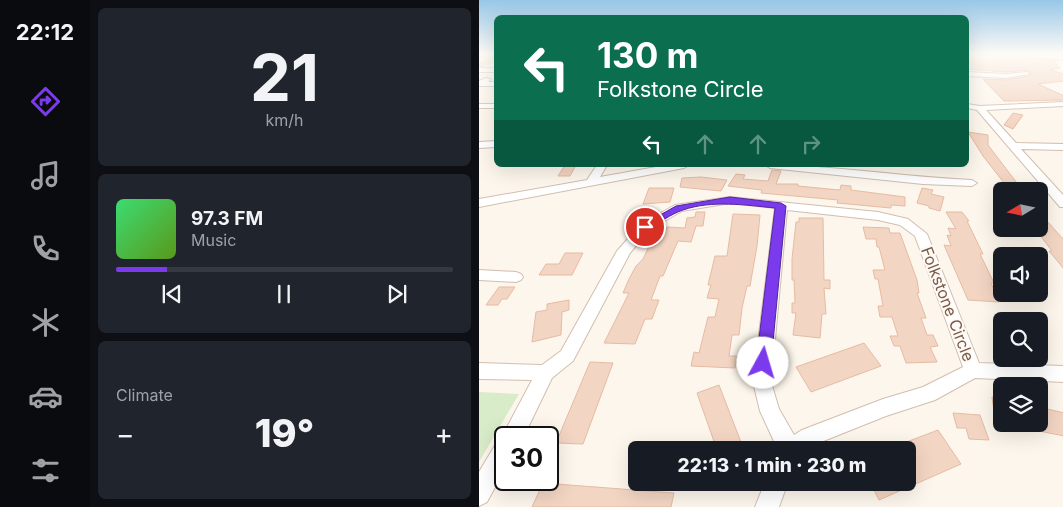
<!DOCTYPE html>
<html lang="en">
<head>
<meta charset="utf-8">
<style>
	:root { --surface:#171b24; --page:#20242c; --text:#f1f3f6; --muted:#9ea1a6; --line:#363941; --accent:#7c3aed }
	body { margin:0; font-family:Inter,sans-serif; background:var(--page); color:var(--text); height:100vh; display:flex; flex-direction:column; font-size:19px; white-space:nowrap }
	* { box-sizing:border-box; margin:0 }
	p { font-size:16px; color:var(--muted) }
	.icon { flex:none; width:28px; height:28px; fill:none; stroke:currentColor; stroke-width:2; stroke-linecap:round; stroke-linejoin:round }
	.map { position:relative; flex:1; overflow:hidden }
	.details { display:flex; flex-direction:column; gap:8px; padding:8px; background:#0d0f14; width:389px }
	.details>* { flex:none }
	.top-card { position:absolute; left:15px; top:15px; width:475px; height:152px; border-radius:8px; box-shadow:0 5px 20px #0002; background:#0b6e4f; color:#fff; overflow:hidden }
	.needle { width:32px; rotate:260deg }
	.buttons { position:absolute; left:514px; top:182px; display:grid; gap:10px }
	.buttons a { display:grid; place-items:center; width:55px; height:55px; border-radius:8px; background:var(--surface); box-shadow:0 5px 20px #0002; font-size:25px }
	.speed { position:absolute; left:15px; top:426px; display:flex; gap:10px; font-size:25px; font-weight:700; text-align:center }
	.speed>* { display:grid; place-content:center; width:65px; height:65px; border-radius:50%; background:var(--surface); box-shadow:0 5px 20px #0002; line-height:1 }
	.speed .limit { border:2px solid #111; border-radius:8px; background:#fff; color:#111 }
	.pin { position:absolute; display:grid; place-items:center; width:42px; height:42px; color:#fff; margin:-21px; border:2px solid #fff; border-radius:50%; box-shadow:0 1px 5px #0007 }
	.me { position:absolute; width:55px; margin:-28px; rotate:6deg; stroke-linejoin:round; filter:drop-shadow(0 0 4px #0008) }
	.turn { display:flex; align-items:center; gap:18px; height:105px; padding:0 20px; font-size:22px }
	.turn .icon { width:65px; height:65px; stroke-width:2.5 }
	.turn b { display:block; font-size:35px; line-height:42px }
	.lanes { display:flex; align-items:center; height:48px; padding:0 20px; background:#0003; justify-content:center; gap:25px; direction:ltr }
	.lanes .off { opacity:.35 }
	.big { font-size:38px; font-weight:800; line-height:1.1 }
	.details .widget { flex:1; display:flex; flex-direction:column; justify-content:center; gap:8px; min-width:0; padding:0 18px; border-radius:8px; background:var(--page) }
	.details .dial { align-items:center; gap:0 }
	.dial b { font-size:65px; line-height:1 }
	.song { display:flex; align-items:center; gap:15px }
	.cover { width:60px; height:60px; border-radius:8px; background:linear-gradient(135deg,hsl(140 70% 55%),hsl(90 70% 35%)) }
	.played { height:5px; border-radius:2px; background:linear-gradient(90deg,var(--accent) 15%,var(--line) 15%) }
	.keys { display:flex; justify-content:space-around; direction:ltr }
	.heat { display:flex; justify-content:space-between; align-items:center; font-size:28px; direction:ltr }
	.trip { position:absolute; left:149px; top:441px; width:288px; height:50px; border-radius:8px; background:var(--surface); box-shadow:0 5px 20px #0002; font-weight:800; line-height:50px; text-align:center }
	main { display:flex; flex:1; min-height:0 }
	.tab-bar { display:flex; flex-direction:column; width:90px; justify-content:space-around; align-items:center; background:#090b0e; color:var(--muted) }
	.tab-bar .icon { width:35px; height:35px }
	.tab-bar .on { color:var(--accent) }
	.tab-bar b { font-size:22px; color:var(--text) }
	.map>svg:first-child { display:block }
	.green { fill:#d8ecc9 }
	.building { fill:#f3d5c3; stroke:#e6bba3 }
	.lines { fill:none; stroke-linecap:round; stroke-linejoin:round }
	.minor-casing { stroke:#d1beb0; stroke-width:2 }
	.major-casing { stroke:#dad1cd; stroke-width:1 }
	.minor { fill:#fff; fill-rule:evenodd }
	.major { fill:#fbd9a5; fill-rule:evenodd }
	.route { fill:#7c3aed; stroke:#51269a }
	.labels { text-anchor:middle; dominant-baseline:central; stroke-width:4; stroke-linejoin:round; paint-order:stroke }
	.street-label { font-size:16px; fill:#7a5c4d; stroke:#fffaf3 }
</style>
</head>
<body>
<main>
<nav class="tab-bar">
<b>22:12</b>
<svg class="icon on" aria-label="directions" viewBox="0 0 24 24"><path d="M12 3l9 9-9 9-9-9zM9 14v-3h6M13 9l2 2-2 2"/></svg>
<svg class="icon" aria-label="music" viewBox="0 0 24 24"><path d="M9 18V5l10-2v13"/><circle cx="6" cy="18" r="3"/><circle cx="16" cy="16" r="3"/></svg>
<svg class="icon" aria-label="phone" viewBox="0 0 24 24"><path d="M5 4h4l2 5-3 2q2 4 5 5l2-3 5 2v4C11 20 4 13 5 4z"/></svg>
<svg class="icon" aria-label="climate" viewBox="0 0 24 24"><path d="M12 3v18M4 7l16 10M4 17L20 7"/></svg>
<svg class="icon" aria-label="car" viewBox="0 0 24 24"><path d="M5 17H2v-5l4-1 3-4h7l3 4 3 1v5h-3M9 17h6M6 11h13"/><circle cx="7" cy="17" r="2"/><circle cx="17" cy="17" r="2"/></svg>
<svg class="icon" aria-label="filters" viewBox="0 0 24 24"><path d="M4 7h16M4 17h16"/><circle cx="9" cy="7" r="2"/><circle cx="15" cy="17" r="2"/></svg>
</nav>
<section class="details">
<div class="widget dial"><b>21</b><p>km/h</p></div>
<div class="widget">
<div class="song"><i class="cover"></i><div><b>97.3 FM</b><p>Music</p></div></div>
<div class="played"></div>
<div class="keys"><svg class="icon" aria-label="previous" viewBox="0 0 24 24"><path d="M18 5L8 12l10 7zM5 5v14"/></svg><svg class="icon" aria-label="pause" viewBox="0 0 24 24"><path d="M8 5v14M16 5v14"/></svg><svg class="icon" aria-label="next" viewBox="0 0 24 24"><path d="M6 5l10 7-10 7zM19 5v14"/></svg></div>
</div>
<div class="widget"><p>Climate</p>
<div class="heat"><a>−</a><b class="big">19°</b><a>+</a></div>
</div>
</section>
<div class="map">
<svg width="585" height="507" viewBox="0 0 585 507">
	<rect width="100%" height="100%" fill="#fdf6ec"/>
	<path class="green" d="M0 392 40 394 0 462Z"/>
	<g class="building">
		<path d="M488 54 538 56 575 61 581 68 571 70 585 74V81L559 84 585 96V100L525 101 504 79 527 80 551 76 552 72 548 70 527 72 488 69Z"/>
		<path d="M534 113 544 115 534 129 525 125Z"/>
		<path d="M489 132 509 135V145L544 191H533L529 188 504 156Z"/>
		<path d="M86 165H97L91 176H79Z"/>
		<path d="M293 170 302 171 297 184H319V186L350 189 361 190 362 185 372 186V190L426 197V206L412 205V208L369 204 358 203 359 200 282 193 283 190 249 186 257 174 266 175 264 179 289 181Z"/>
		<path d="M222 177 248 180 242 191 201 187 203 178Z"/>
		<path d="M170 188H195L191 202 164 204Z"/>
		<path d="M443 188 454 190 452 194 465 197 461 211 450 208V206L438 203Z"/>
		<path d="M217 212H226L224 226H217L212 242 199 241 184 276H181L172 300H180L173 319H166L156 344 125 343 150 293H144L150 279 157 266 164 259 172 242H181L188 227 206 228 208 218 216 217Z"/>
		<path d="M467 212H483L490 221H488L504 254H501L515 283H512L520 302 489 300 465 245 472 246 468 235 472 236 469 228 477 229Z"/>
		<path d="M560 212 585 240V269L570 251H573L560 234Z"/>
		<path d="M254 214 281 215 278 246 271 286H268L263 308 260 335H253L250 356H258L256 368 212 366 215 352 220 353 229 317H236L240 299 228 298 232 285H229L236 256H248Z"/>
		<path d="M320 218H344L345 280H351V289L345 288 347 314H343L341 338 314 335 317 313H313V303H316L315 280H313V259L317 222H320Z"/>
		<path d="M384 227 410 228 411 233H421L438 280 440 293H438L447 318H442L448 335H454L459 346 451 347 458 362 427 363 421 346H415L411 336H419L413 317H401L399 306H404L399 279H396L394 270H406L400 247H398L397 239H387Z"/>
		<path d="M86 253H104L93 275H60L67 264H80Z"/>
		<path d="M20 287H36L28 299H23L19 305H7Z"/>
		<path d="M90 300V310L83 312 82 335 53 342 57 312 68 310V304Z"/>
		<path d="M385 343 402 366 332 392 317 367Z"/>
		<path d="M111 362 134 363 104 444 77 443Z"/>
		<path d="M240 385 265 450H238L218 393Z"/>
		<path d="M513 397 522 399V425H517Z"/>
		<path d="M560 407 585 413V436L560 431Z"/>
		<path d="M474 413 501 415 510 440 490 439 487 428H478Z"/>
		<path d="M459 430 482 464 400 500 391 482H428V450L409 449Z"/>
		<path d="M64 483 195 493 192 507H53Z"/>
	</g>
	<g class="lines">
		<defs>
			<g id="minor">
				<rect x="0" y="54" width="18" height="2"/>
				<path d="M544 54 585 56V60L547 56Z"/>
				<rect x="0" y="68" width="18" height="4"/>
				<path d="M488 72 527 74 548 72 551 74 527 78 488 76Z"/>
				<path d="M7 78 12 79 9 82H18V86H0V81Z"/>
				<path d="M585 102V106L507 110 537 143 585 144V150L542 149 585 196V207H581L498 110 488 108V104L501 106Z"/>
				<rect x="0" y="104" width="18" height="4"/>
				<path d="M18 141V147L0 148V142Z"/>
				<path d="M118 165H128L121 177 188 165H210L205 168 0 207V199L108 180Z"/>
				<path d="M286 165C355 165 424 177 493 180L498 183 493 186 444 184 291 168Z"/>
				<path d="M251 197 399 212 429 219 448 234 500 363 585 366V382L496 378 456 400 407 416 337 444 328 450H299L281 411 274 382 296 208 251 203 203 211 170 230 151 253 94 361 73 378 44 438H26V469L8 502 0 506V472L18 442 23 440 26 431 53 380 0 379V363L63 365 82 351 138 251 162 224 196 205ZM308 210 399 220 421 225 436 236 484 367 444 387 404 399 323 430 315 435 300 409 292 382Z"/>
				<path d="M0 270 37 272 42 274 44 277 42 280 37 282 0 280Z"/>
				<path d="M286 482H309L300 507H276Z"/>
			</g>
			<path id="major" d="M15 55H18V60L0 68V63Z"/>
		</defs>
		<use href="#minor" class="minor-casing"/>
		<use href="#major" class="major-casing"/>
		<use href="#minor" class="minor"/>
		<use href="#major" class="major"/>
	</g>
	<linearGradient id="sky" x2="0" y2="1"><stop stop-color="#97c7e8"/><stop offset="0.43" stop-color="#fefbf6"/><stop offset="1" stop-color="#fefbf6" stop-opacity="0"/></linearGradient>
	<rect width="585" height="125" fill="url(#sky)"/>
	<path class="route" d="M251 197 302 203 307 206 292 363 290 367 284 369 279 367 277 363 296 208C266 205 233 200 204 210 192 214 180 223 169 229L166 230 160 227 197 206Z"/>
	<g class="labels">
		<g class="street-label">
			<text transform="translate(469 304) rotate(69)">Folkstone Circle</text>
		</g>
	</g>
</svg>
<div class="buttons">
<a><svg class="needle" viewBox="-14 -14 28 28"><path d="M0-13l5 13h-10z" fill="#e53935"/><path d="M0 13l5-13h-10z" fill="#9ea1a6"/></svg></a>
<a><svg class="icon" aria-label="sound" viewBox="0 0 24 24"><path d="M4 9h4l5-4v14l-5-4H4zM17 9q2 3 0 6"/></svg></a>
<a><svg class="icon" aria-label="search" viewBox="0 0 24 24"><circle cx="10" cy="10" r="6"/><path d="M15 15l6 6"/></svg></a>
<a><svg class="icon" aria-label="layers" viewBox="0 0 24 24"><path d="M12 4l9 5-9 5-9-5zM3 14l9 5 9-5"/></svg></a>
</div>
<div class="speed"><div class="limit">30</div></div>
<div class="pin" style="left:166px;top:227px;background:#d93025"><svg class="icon" aria-label="arrive" viewBox="0 0 24 24"><path d="M6 21V4h12l-3 4 3 4H6"/></svg></div>
<svg class="me" style="left:284px;top:363px" viewBox="-20 -20 40 40"><circle r="19" fill="#fff"/><path d="M0-13L10 11 0 6-10 11z" fill="#7c3aed"/></svg>
<div class="trip">22:13 · 1 min · 230 m</div>
<div class="top-card">
<div class="turn"><svg class="icon" aria-label="left" viewBox="0 0 24 24"><path d="M17 20v-9H6M10 6l-5 5 5 5"/></svg><div><b>130 m</b>Folkstone Circle</div></div>
<div class="lanes"><svg class="icon" aria-label="left" viewBox="0 0 24 24"><path d="M17 20v-9H6M10 6l-5 5 5 5"/></svg><svg class="icon off" aria-label="ahead" viewBox="0 0 24 24"><path d="M12 20V5M6 11l6-6 6 6"/></svg><svg class="icon off" aria-label="ahead" viewBox="0 0 24 24"><path d="M12 20V5M6 11l6-6 6 6"/></svg><svg class="icon off" aria-label="right" viewBox="0 0 24 24"><path d="M7 20v-9h11M14 6l5 5-5 5"/></svg></div>
</div>
</div>
</main>
</body>
</html>
